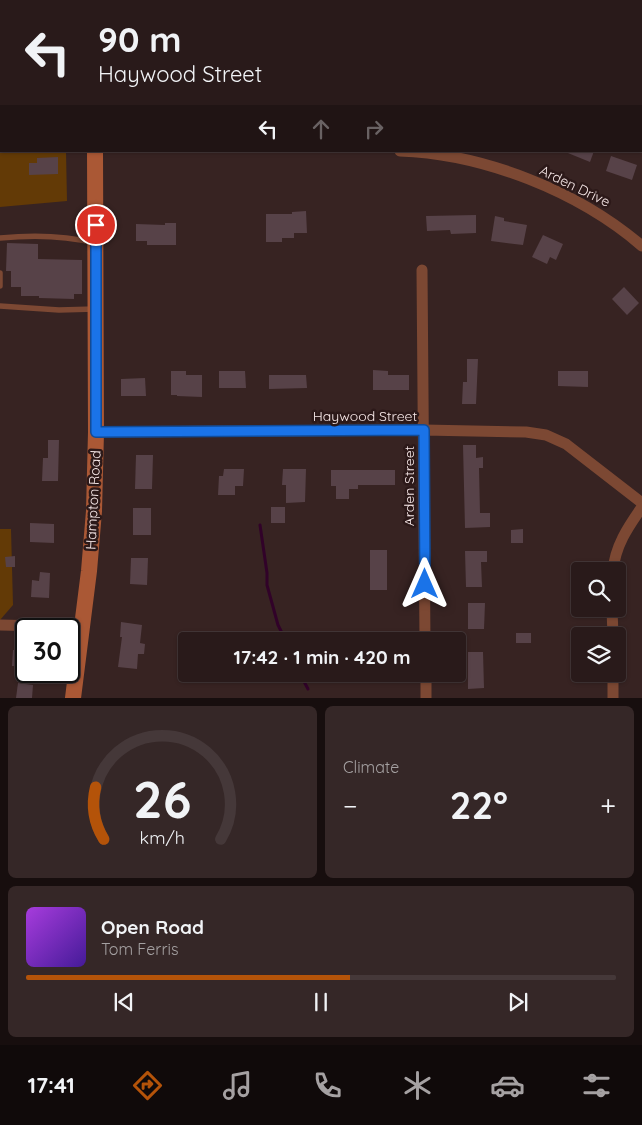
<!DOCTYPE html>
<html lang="en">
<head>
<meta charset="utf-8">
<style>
	:root { --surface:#291a1a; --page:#352727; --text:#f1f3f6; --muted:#a5a1a2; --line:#453839; --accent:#b45309 }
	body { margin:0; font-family:Quicksand,sans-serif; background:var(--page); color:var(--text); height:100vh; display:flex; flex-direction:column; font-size:19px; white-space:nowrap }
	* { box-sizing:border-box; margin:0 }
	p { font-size:16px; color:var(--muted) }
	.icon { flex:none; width:28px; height:28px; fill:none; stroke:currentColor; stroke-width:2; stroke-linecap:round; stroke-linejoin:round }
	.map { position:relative; height:698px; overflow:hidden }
	.drawer { display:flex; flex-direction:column; gap:8px; padding:8px; background:#170e0e; flex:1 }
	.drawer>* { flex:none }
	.hud { position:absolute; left:0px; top:0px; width:642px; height:152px; box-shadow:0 1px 4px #0004,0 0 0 1px var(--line); background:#291a1a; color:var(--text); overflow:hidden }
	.tools { position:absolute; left:571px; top:562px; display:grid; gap:10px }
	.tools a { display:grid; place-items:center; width:55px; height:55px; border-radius:5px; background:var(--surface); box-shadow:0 1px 4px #0004,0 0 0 1px var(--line); font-size:25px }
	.speed { position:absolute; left:15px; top:618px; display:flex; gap:10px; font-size:25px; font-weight:700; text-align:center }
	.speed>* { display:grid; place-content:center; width:65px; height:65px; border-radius:50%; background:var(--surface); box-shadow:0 1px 4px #0004,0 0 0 1px var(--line); line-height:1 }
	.speed .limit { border:2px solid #111; border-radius:8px; background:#fff; color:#111 }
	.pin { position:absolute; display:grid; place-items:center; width:42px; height:42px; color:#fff; margin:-21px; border:2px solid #fff; border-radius:50%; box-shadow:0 1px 5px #0007 }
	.me { position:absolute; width:55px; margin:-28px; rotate:0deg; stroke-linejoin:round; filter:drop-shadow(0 0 4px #0008) }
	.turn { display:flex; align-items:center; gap:18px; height:105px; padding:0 15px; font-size:22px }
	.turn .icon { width:65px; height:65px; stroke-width:2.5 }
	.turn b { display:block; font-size:35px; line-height:42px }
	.lanes { display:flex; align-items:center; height:48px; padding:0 15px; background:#0003; justify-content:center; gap:25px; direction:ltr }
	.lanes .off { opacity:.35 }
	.big { font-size:38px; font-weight:700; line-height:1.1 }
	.drawer .card { flex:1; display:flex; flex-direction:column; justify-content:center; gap:8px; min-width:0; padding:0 18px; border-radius:8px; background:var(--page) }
	.drawer .dial { align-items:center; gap:0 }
	.dial svg { height:130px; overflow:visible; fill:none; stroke:var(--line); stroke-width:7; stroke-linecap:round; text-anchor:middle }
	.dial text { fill:var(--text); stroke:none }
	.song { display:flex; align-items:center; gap:15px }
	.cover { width:60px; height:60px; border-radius:8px; background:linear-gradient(135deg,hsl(280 70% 55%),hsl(260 70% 35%)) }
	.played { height:5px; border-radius:2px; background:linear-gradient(90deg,var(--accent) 55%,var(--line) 55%) }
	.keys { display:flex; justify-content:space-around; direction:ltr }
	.heat { display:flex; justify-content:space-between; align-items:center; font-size:28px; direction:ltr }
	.drawer .tiles { flex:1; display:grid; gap:8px; grid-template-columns:1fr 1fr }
	.card:last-child { grid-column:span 2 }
	.trip { position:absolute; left:178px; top:632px; width:288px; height:50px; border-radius:5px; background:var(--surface); box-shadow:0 1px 4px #0004,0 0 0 1px var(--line); font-weight:700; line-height:50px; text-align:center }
	.tabs { display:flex; height:80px; justify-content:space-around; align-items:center; background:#100a0a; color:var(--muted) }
	.tabs .icon { width:35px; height:35px }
	.tabs .on { color:var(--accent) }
	.tabs b { font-size:22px; color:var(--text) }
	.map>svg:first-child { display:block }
	.green { fill:#633a06 }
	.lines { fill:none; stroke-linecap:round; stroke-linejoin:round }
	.stream { stroke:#310229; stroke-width:3 }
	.building { fill:#574248 }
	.service { stroke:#7c4833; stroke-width:5.5 }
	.minor { stroke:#7c4833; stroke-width:11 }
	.secondary { stroke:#aa5835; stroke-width:16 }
	.route-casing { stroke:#114b97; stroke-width:12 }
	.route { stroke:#1a73e8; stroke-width:9 }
	.labels { text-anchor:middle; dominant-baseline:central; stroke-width:5; stroke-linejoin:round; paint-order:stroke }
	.street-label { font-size:14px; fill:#f8e9e9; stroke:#2c1919 }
</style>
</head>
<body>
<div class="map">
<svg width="642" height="698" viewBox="0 0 642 698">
	<rect width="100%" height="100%" fill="#372322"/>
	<g class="green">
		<path d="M455 0H642V110L641 1H442Z"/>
		<path d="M0 125H1V151H66L67 201 0 207Z"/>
		<path d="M0 529H11L13 605 0 620Z"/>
	</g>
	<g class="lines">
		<g class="stream">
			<path d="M260 525 267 573V585L278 625 286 641"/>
			<path d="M300 674 308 689"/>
		</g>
	</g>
	<g class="building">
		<path d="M563 151H594L590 162Z"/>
		<path d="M611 156 637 165 632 180 606 171Z"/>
		<path d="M58 157V174L29 175V163H37V158Z"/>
		<path d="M306 211 307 233H294V238H282V242H266V214H292V212Z"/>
		<path d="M476 215V233L451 234 450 230 427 231 426 216Z"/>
		<path d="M495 216 504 218V221L527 225 523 245 491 241Z"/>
		<path d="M165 223H176V245H147V241H136V224L165 225Z"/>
		<path d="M543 235 563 244 556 260 550 257 547 264 532 257Z"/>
		<path d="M7 243 38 244V259L82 260V294H74V299L39 298V296H21V287H11V271H6Z"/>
		<path d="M624 287 639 303 627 315 612 299Z"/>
		<path d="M467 359H478L476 404H462L463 382H467Z"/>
		<path d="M373 370 388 371V375H409V390H373Z"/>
		<path d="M171 371H186V375H202V397L177 396V395H171Z"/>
		<path d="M219 371H245L246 388H219Z"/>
		<path d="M558 371H588V387L558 386Z"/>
		<path d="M269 375H306L307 388 269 389Z"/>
		<path d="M145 378 146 396H121V379Z"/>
		<path d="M48 440H59L58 481H42L43 458H48Z"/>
		<path d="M463 445H476V458L483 457V468H479L480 513H490V527L465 528Z"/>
		<path d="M136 455H153L152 489H135Z"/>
		<path d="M224 469H244L243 486H235V495H218L219 476H223Z"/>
		<path d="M283 469H306L305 502 286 503V485H282Z"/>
		<path d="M331 470H395V485H358V489H349V499H336V486H331Z"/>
		<rect x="271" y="507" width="14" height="16"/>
		<rect x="133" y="508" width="18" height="27"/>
		<path d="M30 523 54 524V543L30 542Z"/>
		<path d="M523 529V543H511V530Z"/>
		<rect x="370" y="550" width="17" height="40"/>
		<path d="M465 551H487V562H481L482 587H466Z"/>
		<path d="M15 556V567H6L5 557Z"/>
		<path d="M131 558H148L147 585 130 584Z"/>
		<path d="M40 572 50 573 49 598 31 597 32 580 39 581Z"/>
		<path d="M468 603H485L484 629H468Z"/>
		<path d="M121 622 142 625 140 643 145 644 144 654H138L137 669 118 667 122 637H120Z"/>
		<rect x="516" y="633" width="15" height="10"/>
		<path d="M13 650H26V666H12Z"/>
		<path d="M468 652H483L484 688 468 689Z"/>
		<path d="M18 683 33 685 32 698H16Z"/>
	</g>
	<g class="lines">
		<g class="service">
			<path d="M0 238C32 235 63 235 94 243"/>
			<path d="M0 273V286"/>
			<path d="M0 306 59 310 95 309"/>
		</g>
		<g class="minor">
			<path d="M400 151C484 154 578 191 642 246"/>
			<path d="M422 270 425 641"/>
			<path d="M96 432 424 430 526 432 546 435 566 444 642 503"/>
			<path d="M613 571C615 546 628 527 642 507"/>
			<path d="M612 609 613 636"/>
			<path d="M0 625 82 627"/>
			<path d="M426 674V698"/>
			<path d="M613 674V698"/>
		</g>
		<g class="secondary">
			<path d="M95 1V0"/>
			<path d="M73 698 89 571 94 511 96 432 95 151"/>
		</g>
	</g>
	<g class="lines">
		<defs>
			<path id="route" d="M96 225V432L424 430 425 584"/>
		</defs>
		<use href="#route" class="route-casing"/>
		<use href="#route" class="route"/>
	</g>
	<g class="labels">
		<g class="street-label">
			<text transform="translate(575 186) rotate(26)">Arden Drive</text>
			<text x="365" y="416">Haywood Street</text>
			<text transform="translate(409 486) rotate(-90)">Arden Street</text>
			<text transform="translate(93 500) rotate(-87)">Hampton Road</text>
		</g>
	</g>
</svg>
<div class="tools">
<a><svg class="icon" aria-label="search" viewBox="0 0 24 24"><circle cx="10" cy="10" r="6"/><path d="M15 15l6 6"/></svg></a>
<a><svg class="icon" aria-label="layers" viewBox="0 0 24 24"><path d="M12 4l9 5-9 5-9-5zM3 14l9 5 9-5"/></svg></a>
</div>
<div class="speed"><div class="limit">30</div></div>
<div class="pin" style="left:96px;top:225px;background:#d93025"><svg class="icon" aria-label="arrive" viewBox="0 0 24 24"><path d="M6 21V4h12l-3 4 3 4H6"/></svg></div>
<svg class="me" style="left:425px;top:584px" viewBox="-20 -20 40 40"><path d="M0-17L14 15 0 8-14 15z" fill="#1a73e8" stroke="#fff" stroke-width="4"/></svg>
<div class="trip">17:42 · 1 min · 420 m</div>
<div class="hud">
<div class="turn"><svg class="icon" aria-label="left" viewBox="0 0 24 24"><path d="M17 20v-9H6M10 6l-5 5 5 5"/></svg><div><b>90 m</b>Haywood Street</div></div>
<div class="lanes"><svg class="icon" aria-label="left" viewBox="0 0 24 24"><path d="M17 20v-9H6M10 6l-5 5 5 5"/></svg><svg class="icon off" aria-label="ahead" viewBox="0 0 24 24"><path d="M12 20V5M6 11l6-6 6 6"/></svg><svg class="icon off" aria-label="right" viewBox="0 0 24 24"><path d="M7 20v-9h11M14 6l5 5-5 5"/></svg></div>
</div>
</div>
<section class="drawer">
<div class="tiles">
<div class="card dial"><svg viewBox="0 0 100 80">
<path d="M14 69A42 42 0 1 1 86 69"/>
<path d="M14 69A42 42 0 0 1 9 37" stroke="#b45309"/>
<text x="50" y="56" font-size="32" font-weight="700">26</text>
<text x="50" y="72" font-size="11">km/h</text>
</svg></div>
<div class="card"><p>Climate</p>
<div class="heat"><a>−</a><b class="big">22°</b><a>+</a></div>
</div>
<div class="card">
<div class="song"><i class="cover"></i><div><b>Open Road</b><p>Tom Ferris</p></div></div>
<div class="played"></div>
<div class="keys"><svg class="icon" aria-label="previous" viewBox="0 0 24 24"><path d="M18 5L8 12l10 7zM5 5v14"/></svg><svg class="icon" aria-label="pause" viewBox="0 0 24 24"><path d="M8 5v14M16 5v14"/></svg><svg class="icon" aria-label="next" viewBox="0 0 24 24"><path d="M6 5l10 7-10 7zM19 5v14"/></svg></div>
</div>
</div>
</section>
<nav class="tabs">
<b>17:41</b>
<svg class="icon on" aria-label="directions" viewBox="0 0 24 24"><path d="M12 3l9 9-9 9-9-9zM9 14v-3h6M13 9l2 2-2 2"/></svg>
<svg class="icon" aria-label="music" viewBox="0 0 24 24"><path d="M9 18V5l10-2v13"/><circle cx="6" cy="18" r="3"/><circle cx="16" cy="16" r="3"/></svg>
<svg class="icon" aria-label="phone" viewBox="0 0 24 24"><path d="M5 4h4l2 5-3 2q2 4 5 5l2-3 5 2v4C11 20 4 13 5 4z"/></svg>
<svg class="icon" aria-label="climate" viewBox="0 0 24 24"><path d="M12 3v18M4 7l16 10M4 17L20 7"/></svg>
<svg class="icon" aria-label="car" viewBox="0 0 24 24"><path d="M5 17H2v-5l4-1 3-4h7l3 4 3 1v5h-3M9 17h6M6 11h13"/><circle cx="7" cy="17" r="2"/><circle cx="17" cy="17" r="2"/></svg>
<svg class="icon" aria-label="filters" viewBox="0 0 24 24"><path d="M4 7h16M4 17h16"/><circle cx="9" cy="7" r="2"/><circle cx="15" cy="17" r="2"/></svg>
</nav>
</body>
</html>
